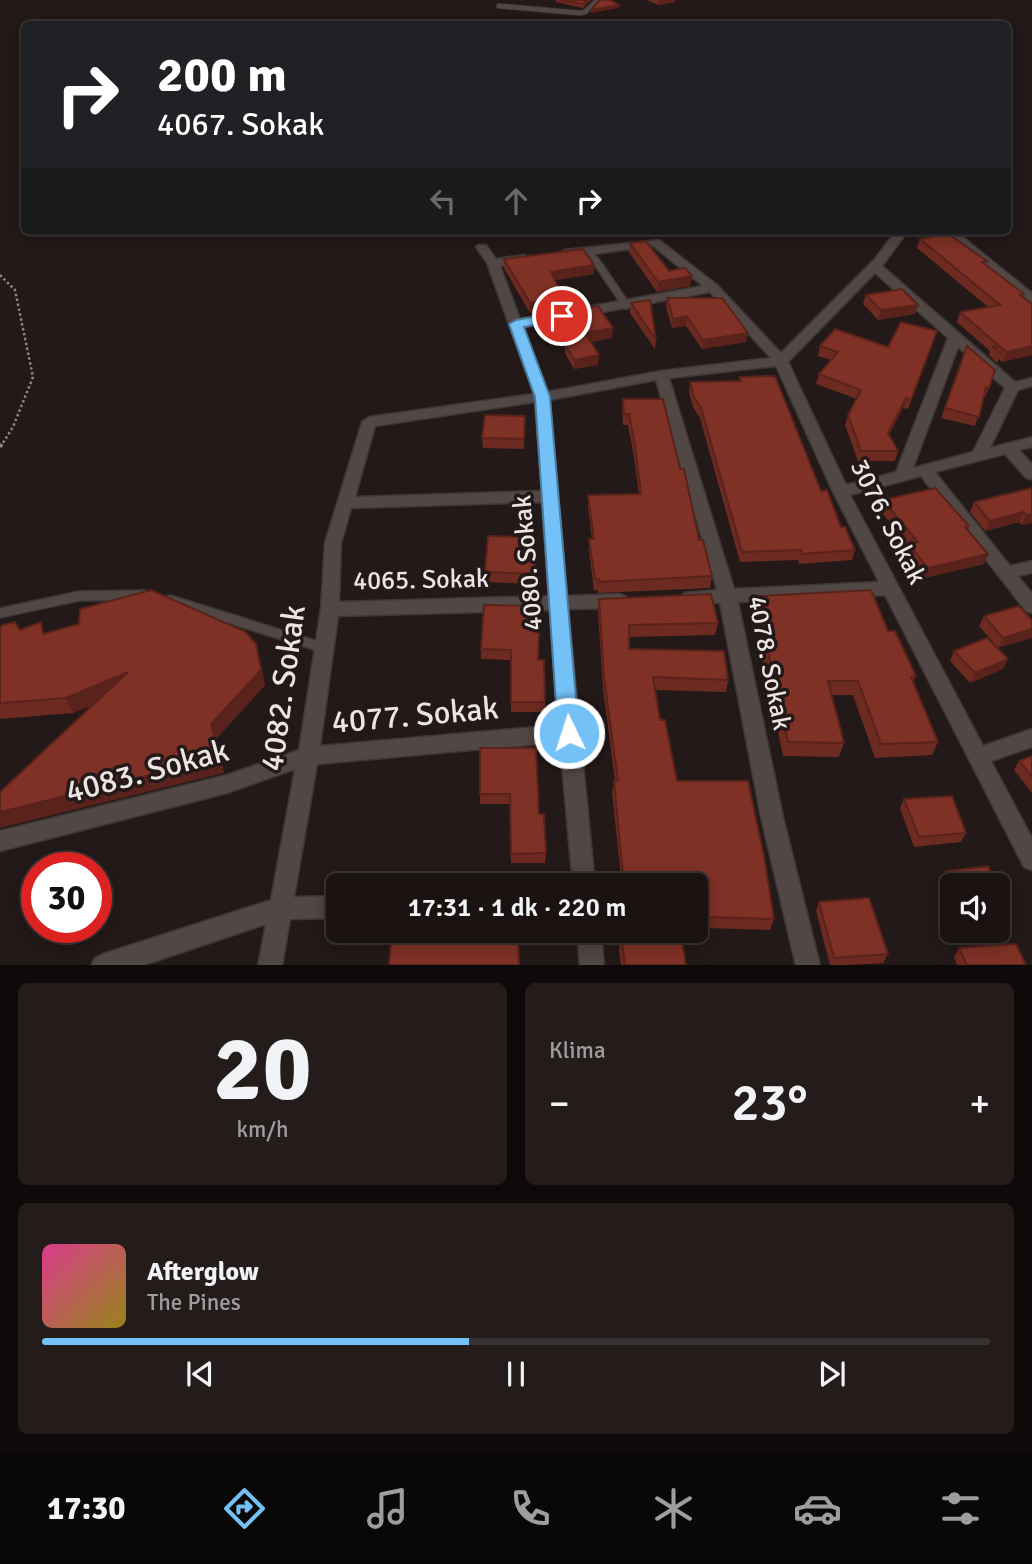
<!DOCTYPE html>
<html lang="tr">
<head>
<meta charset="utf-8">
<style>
	:root { --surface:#1a1312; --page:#231c1b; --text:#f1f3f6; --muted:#9f9e9f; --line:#383232; --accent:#73c1f6 }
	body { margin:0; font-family:Signika,sans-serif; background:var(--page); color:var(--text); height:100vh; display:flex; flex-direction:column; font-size:26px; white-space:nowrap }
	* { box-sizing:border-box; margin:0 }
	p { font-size:23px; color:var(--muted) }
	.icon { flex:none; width:38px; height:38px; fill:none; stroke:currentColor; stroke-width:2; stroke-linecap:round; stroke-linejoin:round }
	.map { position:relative; height:965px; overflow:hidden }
	.drawer { display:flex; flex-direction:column; gap:18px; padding:18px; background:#0e0a0a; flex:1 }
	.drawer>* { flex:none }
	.hud { position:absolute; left:21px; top:21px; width:990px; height:214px; border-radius:10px; box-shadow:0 4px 18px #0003,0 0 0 2px var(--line); background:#202124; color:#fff; overflow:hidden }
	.tools { position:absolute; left:940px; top:873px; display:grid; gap:14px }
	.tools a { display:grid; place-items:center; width:70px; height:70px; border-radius:10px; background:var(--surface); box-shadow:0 4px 18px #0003,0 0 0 2px var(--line); font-size:35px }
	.speed { position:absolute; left:21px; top:852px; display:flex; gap:14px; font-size:35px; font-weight:700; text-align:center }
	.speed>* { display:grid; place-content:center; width:91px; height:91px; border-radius:50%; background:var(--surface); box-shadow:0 4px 18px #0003,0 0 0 2px var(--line); line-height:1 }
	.speed .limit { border:10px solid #d22; background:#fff; color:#111 }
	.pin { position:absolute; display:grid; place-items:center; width:60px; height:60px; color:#fff; margin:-30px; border:4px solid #fff; border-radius:50%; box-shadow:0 2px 7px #0007 }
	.me { position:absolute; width:77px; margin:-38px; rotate:356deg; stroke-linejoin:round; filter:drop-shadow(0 0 5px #0008) }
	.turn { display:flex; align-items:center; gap:24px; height:147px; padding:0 21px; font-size:32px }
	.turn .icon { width:91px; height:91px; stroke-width:2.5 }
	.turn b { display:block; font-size:49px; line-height:60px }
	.lanes { display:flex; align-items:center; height:66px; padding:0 21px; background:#0003; justify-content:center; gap:35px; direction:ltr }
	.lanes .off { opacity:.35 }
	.big { font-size:52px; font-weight:600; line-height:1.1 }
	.drawer .card { flex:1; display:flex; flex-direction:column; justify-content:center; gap:10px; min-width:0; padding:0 24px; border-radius:10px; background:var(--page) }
	.drawer .dial { align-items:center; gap:0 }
	.dial b { font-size:91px; line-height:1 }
	.song { display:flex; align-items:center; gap:21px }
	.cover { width:84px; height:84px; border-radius:10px; background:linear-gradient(135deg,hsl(330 70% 55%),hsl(50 70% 35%)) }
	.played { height:7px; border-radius:4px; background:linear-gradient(90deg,var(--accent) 45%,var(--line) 45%) }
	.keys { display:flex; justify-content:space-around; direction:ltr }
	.heat { display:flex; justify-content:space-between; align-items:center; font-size:38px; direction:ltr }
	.drawer .tiles { flex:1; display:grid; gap:18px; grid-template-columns:1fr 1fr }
	.card:last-child { grid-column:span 2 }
	.trip { position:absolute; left:326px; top:873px; width:382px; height:70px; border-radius:10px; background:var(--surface); box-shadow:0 4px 18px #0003,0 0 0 2px var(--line); font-weight:600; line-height:70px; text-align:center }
	.dock { display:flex; height:112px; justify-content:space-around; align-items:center; background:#0a0807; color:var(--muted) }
	.dock .icon { width:49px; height:49px }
	.dock .current { color:var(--accent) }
	.dock b { font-size:32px; color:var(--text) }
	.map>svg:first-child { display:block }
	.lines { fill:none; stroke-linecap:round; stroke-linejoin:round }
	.service-far3-casing { stroke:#3c3635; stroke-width:6 }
	.service-far2-casing { stroke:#3c3635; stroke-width:8 }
	.service-far1-casing { stroke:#3c3635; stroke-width:10 }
	.service-casing { stroke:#3c3635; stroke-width:12 }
	.minor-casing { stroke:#3c3635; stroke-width:3 }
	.path-far1 { stroke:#8d8584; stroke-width:2.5; stroke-dasharray:2.5 2.5; stroke-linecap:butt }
	.path { stroke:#8d8584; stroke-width:3.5; stroke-dasharray:3.5 3.5; stroke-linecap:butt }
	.service-far3 { stroke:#514745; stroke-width:4.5 }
	.service-far2 { stroke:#514745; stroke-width:5 }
	.service-far1 { stroke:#514745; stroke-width:7 }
	.service { stroke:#514745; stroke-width:9 }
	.minor { fill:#514745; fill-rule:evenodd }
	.wall { fill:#6d2a21 }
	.shaded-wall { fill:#59221b }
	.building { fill:#7f3126; stroke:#59221b; stroke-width:2 }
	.route { fill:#73c1f6; stroke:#4b7da0; stroke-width:2 }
	.labels { text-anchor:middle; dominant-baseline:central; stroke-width:7; stroke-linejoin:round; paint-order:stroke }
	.street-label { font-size:26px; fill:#ece5e4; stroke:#221918 }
	.near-street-label { font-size:32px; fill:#ece5e4; stroke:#221918 }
</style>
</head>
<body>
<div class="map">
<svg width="1032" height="966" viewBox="0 0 1032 966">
	<rect width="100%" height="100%" fill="#221918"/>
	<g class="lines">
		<defs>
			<path id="service-far3" d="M499 6 580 13 585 12 598 0"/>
			<path id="service-far2" d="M589 251 597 262"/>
			<path id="service-far1" d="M596 261 626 305"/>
			<g id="service">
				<path d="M170 600 324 648"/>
				<path d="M0 613 79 596 144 595"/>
			</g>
			<g id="minor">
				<path d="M896 231H908L882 266 1015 382 1032 378V386L1018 390 990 448 1032 437V447L1019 450 1032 464V479L1026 478 1005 454 935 472 1010 566 1032 561V573L1018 576 1032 593V613L1026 611 921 476 850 495 983 746 1032 729V747L991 761 1032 838V870L1024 867 885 595 738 602 783 817 820 966H796L761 817 720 603H684L681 598 684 593 717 590 656 380 549 400 567 596 619 594 625 596 628 601 625 606 619 608 568 609 595 886H573L560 742 317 764 294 897 338 896V918L290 919 282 966H258L266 924 141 966H91L95 958 103 954 271 900 295 769 227 793 0 851V831L227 775 299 750 321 609 325 543 362 422 369 417 534 394 487 263 476 247 478 245H486L496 259 525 255 531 259 525 263 500 266 520 319 703 286 653 246 564 258 558 254 564 250 659 240 717 285 781 353 874 260ZM875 273 948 338 896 472 846 485 788 362ZM710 292 771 358 661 371 547 392 523 327ZM958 347 1005 388 973 452 913 468ZM776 366 833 492 879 582 734 589 669 378ZM535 402 542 491 355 497 375 426ZM542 502 549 596 339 602 341 543 351 508ZM550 610 558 725 320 746 338 616Z"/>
				<path d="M942 231H955L1032 293V303Z"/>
				<path d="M577 931H601L604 966H580Z"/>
			</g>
		</defs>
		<use href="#service-far3" class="service-far3-casing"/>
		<use href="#service-far2" class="service-far2-casing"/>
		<use href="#service-far1" class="service-far1-casing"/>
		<use href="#service" class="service-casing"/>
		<use href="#minor" class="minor-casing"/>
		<path class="path-far1" d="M0 275 15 290 33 377 13 427 1 446"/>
		<path class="path" d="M0 447 2 444"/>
		<use href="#service-far3" class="service-far3"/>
		<use href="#service-far2" class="service-far2"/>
		<use href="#service-far1" class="service-far1"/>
		<use href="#service" class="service"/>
		<use href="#minor" class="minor"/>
	</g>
	<g class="wall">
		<path d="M556 0H591L583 8 556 2Z"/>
		<path d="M647 0H675V2L658 5Z"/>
		<path d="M920 239 986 265 1032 304V355L1002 362 999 359 997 363 989 355 990 351 957 322 960 312 988 307 917 248Z"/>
		<path d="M630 243 669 271 692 276 690 286 657 292 629 252Z"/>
		<path d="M504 259 594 274 555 280 564 308 530 313 504 268Z"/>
		<path d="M866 295 918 305 915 314 878 320 863 304Z"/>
		<path d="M667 298 746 342 702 349 686 326 672 328 666 307Z"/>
		<path d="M631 303 656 340 655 349 630 313Z"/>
		<path d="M550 315 612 338 590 342 599 355 598 365 574 369 565 353V348L550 325Z"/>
		<path d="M937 331 908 409 903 408 889 435 898 451 895 461H858L845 425 848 415 857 399 816 384 819 374 831 360 818 356 820 346 888 347Z"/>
		<path d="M967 346 995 370 985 398 984 397 975 426 941 418Z"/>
		<path d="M740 377 821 491 855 550 852 560 799 564 798 560 740 562 700 418 693 407 689 392 690 382 739 381Z"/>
		<path d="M623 399 680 469 699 540 712 576 710 588 598 593V590H594L589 551V539H592L588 507V495L639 494 634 457 628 425H623L622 410Z"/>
		<path d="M525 416 524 449 483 448 482 438Z"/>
		<path d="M1032 488V523L1022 525 1019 522 985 531 970 512 974 502Z"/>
		<path d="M883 500 969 526 967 530 988 554 984 564 924 578 905 554 908 545 880 510Z"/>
		<path d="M536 537 535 584 486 582 485 572Z"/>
		<path d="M760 596 888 631 916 676 913 682 938 742 932 755 875 758 853 695H832L844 743 839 757 783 756 761 652 766 638 757 610Z"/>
		<path d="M599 599 718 623 715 635 629 637V649L728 680 726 692 655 690 660 720 677 781 774 919 770 930 703 928 699 895H695V886H622L612 792 614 781H615L603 689 598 611Z"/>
		<path d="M484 605 538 660 545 702V712H511V660L481 659V649Z"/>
		<path d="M984 616 1032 620 998 648 979 626Z"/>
		<path d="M0 626 46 633 260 659 265 685 216 739 224 773 93 705 73 713 0 719Z"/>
		<path d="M954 651 1008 659 1003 669 970 683 950 661Z"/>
		<path d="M480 748 539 814 546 853 545 863H511L510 804H480Z"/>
		<path d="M1032 756V793L1014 770 1019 761Z"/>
		<path d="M904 799 966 833 961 842 914 847 900 808Z"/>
		<path d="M946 871 952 886V907L940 880Z"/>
		<path d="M998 888 1009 916 1003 925 998 926Z"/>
		<path d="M819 902 888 954 883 963 848 965H830L816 911Z"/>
		<path d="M621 936 686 965H621L619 950Z"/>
		<path d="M959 948 1026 965H957L954 957Z"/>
	</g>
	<g class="shaded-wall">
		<path d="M587 0H591L583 8V4Z"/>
		<path d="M658 0H675V2L658 5Z"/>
		<path d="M619 5V8L591 13V10Z"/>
		<path d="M594 265V274L551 281V272Z"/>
		<path d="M692 276 690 286 657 292 658 282Z"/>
		<path d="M564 299V308L530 313V303Z"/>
		<path d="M918 305 915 314 878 320 881 310Z"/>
		<path d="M687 316 686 326 672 328 673 319Z"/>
		<path d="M613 328 612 338 584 343 585 333Z"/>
		<path d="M748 333 746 342 702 349 703 340Z"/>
		<path d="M1032 346V355L1002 362 1006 352Z"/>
		<path d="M599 355 598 365 574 369V360Z"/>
		<path d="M906 398 903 408 885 442 888 433Z"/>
		<path d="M1024 512 1019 522 985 531 990 521Z"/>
		<path d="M1032 514V523L1022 525 1026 515Z"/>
		<path d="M988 554 984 564 924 578 928 568Z"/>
		<path d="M1032 629V638L998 648 1003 638Z"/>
		<path d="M256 644 265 685 216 739 224 773 0 828V812Z"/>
		<path d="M1008 659 1003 669 970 683 975 673Z"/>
		<path d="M128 672 134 687 73 713 66 698Z"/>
	</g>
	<g class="building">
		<path d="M562 0H587L583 4Z"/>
		<path d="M600 0H610L619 5 591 10Z"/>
		<path d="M948 234 987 261 982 262 1024 294 1020 295 1032 304V346L1006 352 1002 349 1001 353 992 346 1002 348 960 312 1000 305 920 239Z"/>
		<path d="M646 241 669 271 685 268 692 276 658 282 630 243Z"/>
		<path d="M583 249 594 265 551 272 564 299 530 303 504 259Z"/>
		<path d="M902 289 918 305 881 310 866 295Z"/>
		<path d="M667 298H722L748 333 703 340 687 316 673 319Z"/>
		<path d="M650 300 656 340 631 303Z"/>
		<path d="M598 306 613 328 585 333 599 355 574 360 565 344 568 343 550 315Z"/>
		<path d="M901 322 937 331 911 400 906 398 888 433 898 451H861L848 415 861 390 819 374 838 352 820 346 835 329 888 347Z"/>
		<path d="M967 346 995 370 989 388 986 387 979 417 945 408Z"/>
		<path d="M775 376 821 491 827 490 841 527H845L855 550 802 554 801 550 742 552 701 408 694 397 690 382 741 381 740 377Z"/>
		<path d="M623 399H663L680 469H684L699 540H703L712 576 599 582V579H595L589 539H594L588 495 641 494 635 446 629 414H624Z"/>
		<path d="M485 415 525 416 524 439 482 438Z"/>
		<path d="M935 488 969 526 965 527 988 554 928 568 909 544 918 542 883 500Z"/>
		<path d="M1032 488V514L1026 515 1024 512 990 521 974 502Z"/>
		<path d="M488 536 536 537 535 574 485 572Z"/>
		<path d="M151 590 246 632 256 644 261 670 211 724 219 758 0 812V792L128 672 66 698 0 703V626L15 622 20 630 41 622 43 634 79 624 80 609Z"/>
		<path d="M871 590 888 631H895L916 676 911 677 938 742 881 744 858 681H828L844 743 788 742 765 638H774L760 596Z"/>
		<path d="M711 594 718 623 629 625V649L724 651 728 680 653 677 660 720H665L677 781H748L764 856 774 919 706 917 702 884 624 886 614 781H618L604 677 599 599Z"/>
		<path d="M484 605 540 606 538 660H544L545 702H511V650L481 649Z"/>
		<path d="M1019 606 1032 620V629L1003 638 984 616Z"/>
		<path d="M987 638 1008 659 975 673 954 651Z"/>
		<path d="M480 748H536L539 814H544L546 853 511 854 510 794H480Z"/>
		<path d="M1032 756V776L1019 761Z"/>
		<path d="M952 796 966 833 919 837 904 799Z"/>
		<path d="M988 866 997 886H952L946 871Z"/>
		<path d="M998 888 1009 916 998 917Z"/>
		<path d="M869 898 888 954 834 958 819 902Z"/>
		<path d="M392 931H518L519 965H389Z"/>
		<path d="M681 934 686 965H625L621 936Z"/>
		<path d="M1016 944 1026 965H967L959 948Z"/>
	</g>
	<path class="route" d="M562 312 567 313V319L524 327 550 397 579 733 576 739 569 742 561 739 558 733 535 397 509 324 516 320Z"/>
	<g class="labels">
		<g class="street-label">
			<text transform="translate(888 522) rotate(63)">3076. Sokak</text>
			<text transform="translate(528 563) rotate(-95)">4080. Sokak</text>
			<text transform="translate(421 580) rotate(-1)">4065. Sokak</text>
			<text transform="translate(769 663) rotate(79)">4078. Sokak</text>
		</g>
		<g class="near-street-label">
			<text transform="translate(283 688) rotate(-82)">4082. Sokak</text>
			<text transform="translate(415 715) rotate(-5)">4077. Sokak</text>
			<text transform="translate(147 771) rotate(-15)">4083. Sokak</text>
		</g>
	</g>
</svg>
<div class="tools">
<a><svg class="icon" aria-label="sound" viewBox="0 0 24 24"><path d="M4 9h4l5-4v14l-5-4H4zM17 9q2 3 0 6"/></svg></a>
</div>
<div class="speed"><div class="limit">30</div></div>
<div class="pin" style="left:562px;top:316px;background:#d93025"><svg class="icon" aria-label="arrive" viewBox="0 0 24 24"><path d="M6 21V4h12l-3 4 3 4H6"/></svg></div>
<svg class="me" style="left:569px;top:733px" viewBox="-20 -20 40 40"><circle r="17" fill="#73c1f6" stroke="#fff" stroke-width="3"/><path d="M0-11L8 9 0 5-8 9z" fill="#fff"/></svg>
<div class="trip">17:31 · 1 dk · 220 m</div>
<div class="hud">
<div class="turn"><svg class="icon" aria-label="right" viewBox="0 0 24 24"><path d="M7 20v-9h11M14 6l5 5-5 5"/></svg><div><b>200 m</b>4067. Sokak</div></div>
<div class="lanes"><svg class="icon off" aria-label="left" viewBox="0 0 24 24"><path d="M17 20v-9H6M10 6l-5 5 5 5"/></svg><svg class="icon off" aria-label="ahead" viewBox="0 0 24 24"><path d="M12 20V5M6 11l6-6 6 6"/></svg><svg class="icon" aria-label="right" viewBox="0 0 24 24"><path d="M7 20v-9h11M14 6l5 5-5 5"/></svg></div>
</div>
</div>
<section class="drawer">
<div class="tiles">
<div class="card dial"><b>20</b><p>km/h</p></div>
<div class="card"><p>Klima</p>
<div class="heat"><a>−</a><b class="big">23°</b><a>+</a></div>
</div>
<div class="card">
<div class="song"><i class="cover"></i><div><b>Afterglow</b><p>The Pines</p></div></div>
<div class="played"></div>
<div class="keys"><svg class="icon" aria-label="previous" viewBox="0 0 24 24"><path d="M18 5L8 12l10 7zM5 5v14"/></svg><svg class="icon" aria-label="pause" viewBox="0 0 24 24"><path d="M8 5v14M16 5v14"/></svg><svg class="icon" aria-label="next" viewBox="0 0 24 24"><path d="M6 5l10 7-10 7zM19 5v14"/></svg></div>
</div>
</div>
</section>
<nav class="dock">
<b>17:30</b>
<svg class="icon current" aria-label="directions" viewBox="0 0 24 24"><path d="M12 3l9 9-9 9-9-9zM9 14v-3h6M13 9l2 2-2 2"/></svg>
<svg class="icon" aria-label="music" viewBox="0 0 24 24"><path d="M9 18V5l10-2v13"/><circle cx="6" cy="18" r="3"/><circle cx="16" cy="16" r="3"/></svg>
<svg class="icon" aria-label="phone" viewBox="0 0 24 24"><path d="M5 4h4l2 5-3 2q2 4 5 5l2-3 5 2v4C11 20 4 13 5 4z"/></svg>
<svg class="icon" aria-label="climate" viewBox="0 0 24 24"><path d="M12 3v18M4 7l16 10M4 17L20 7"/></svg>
<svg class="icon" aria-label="car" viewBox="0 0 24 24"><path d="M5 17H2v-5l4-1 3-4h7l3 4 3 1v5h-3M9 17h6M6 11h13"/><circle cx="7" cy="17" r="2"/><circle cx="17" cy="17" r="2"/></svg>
<svg class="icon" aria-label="filters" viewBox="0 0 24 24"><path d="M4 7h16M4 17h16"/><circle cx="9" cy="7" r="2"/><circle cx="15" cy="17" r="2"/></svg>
</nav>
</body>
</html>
